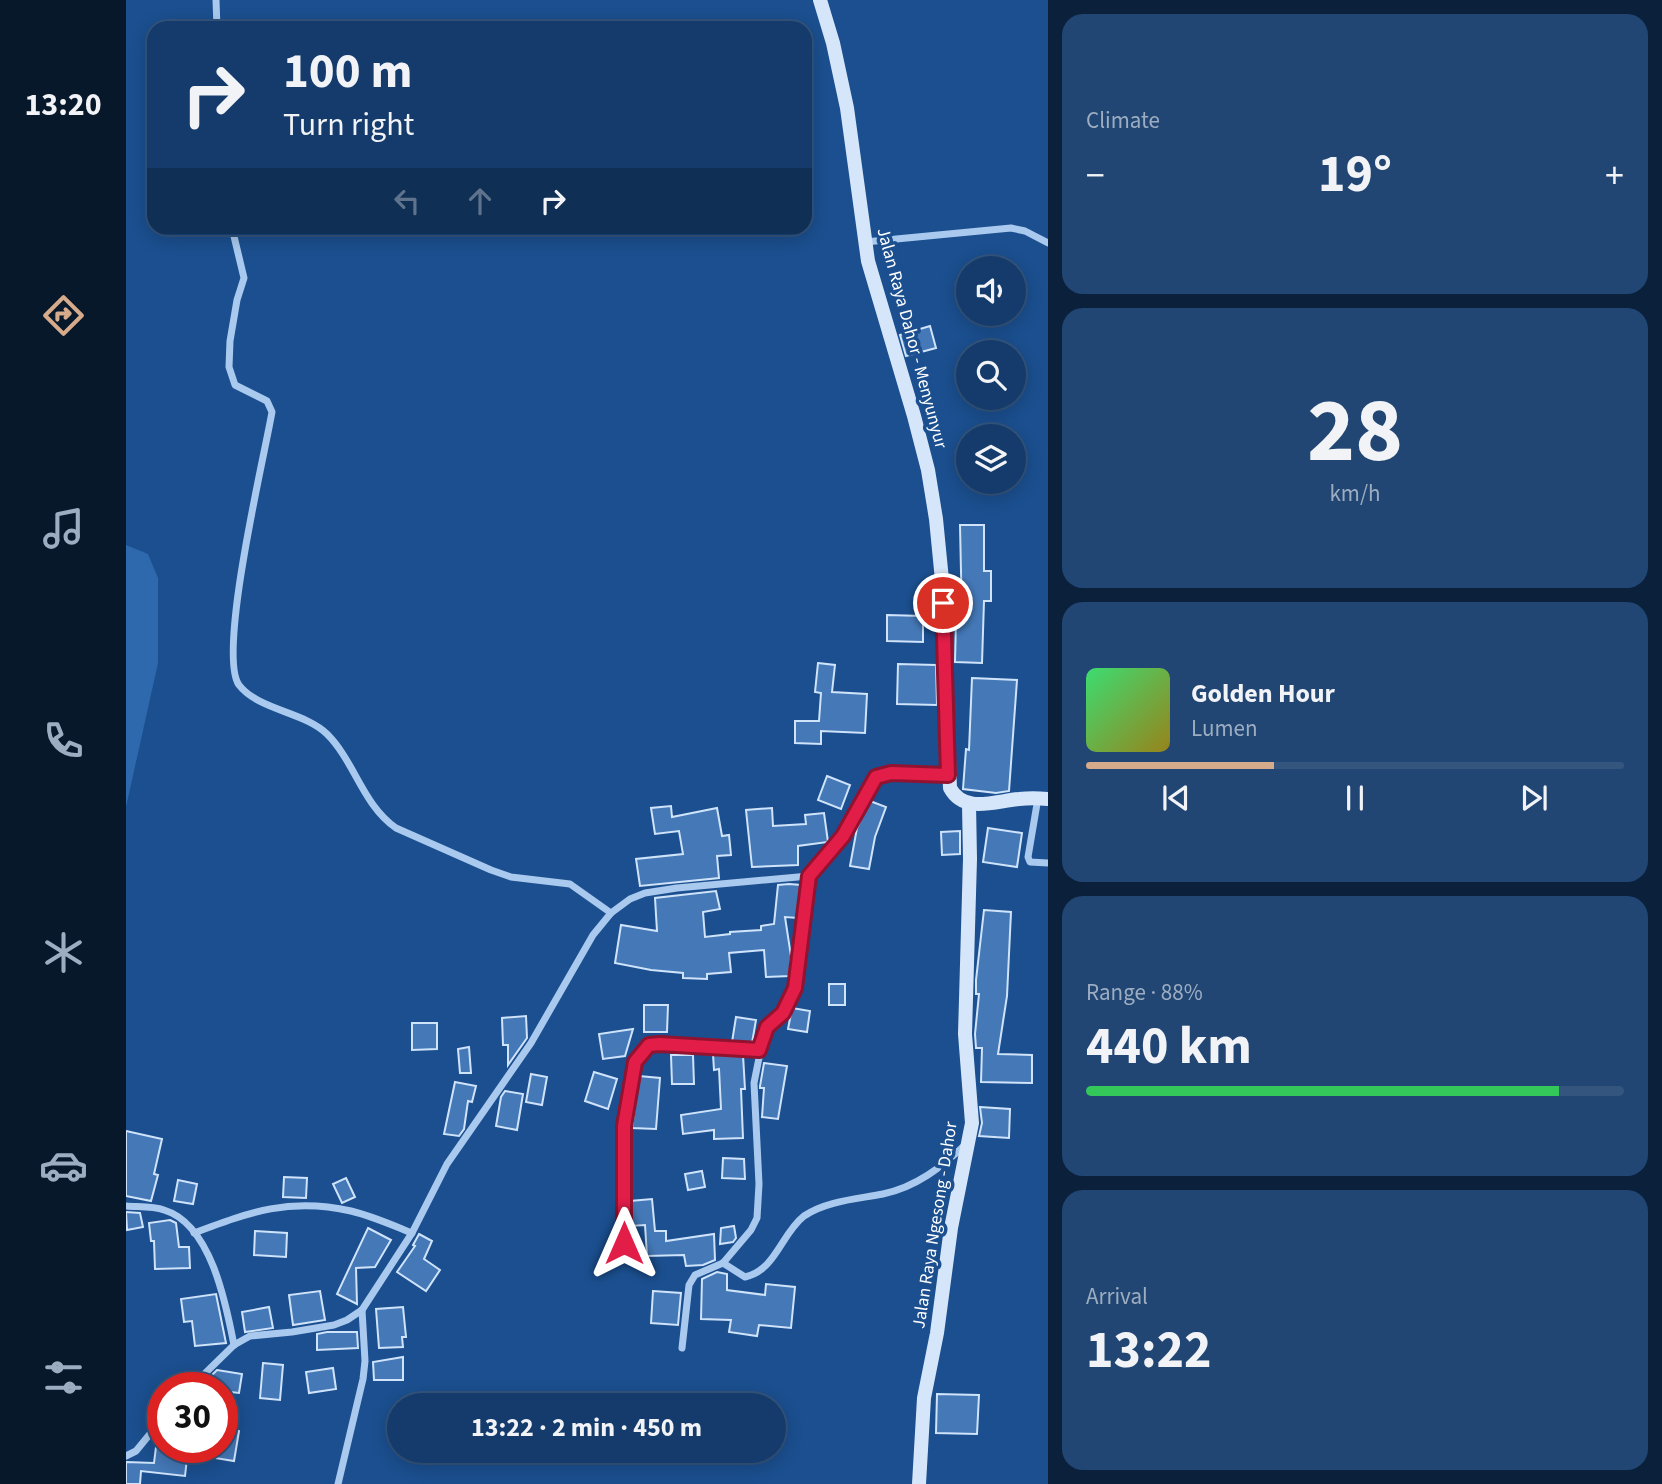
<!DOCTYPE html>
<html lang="en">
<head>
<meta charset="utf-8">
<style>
	:root { --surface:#143b6b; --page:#214673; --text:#f1f3f6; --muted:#9dadc1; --line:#33557e; --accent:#d6ab8b }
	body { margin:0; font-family:"Source Sans 3",sans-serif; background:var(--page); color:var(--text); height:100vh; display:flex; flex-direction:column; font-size:26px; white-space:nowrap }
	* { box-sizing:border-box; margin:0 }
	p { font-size:23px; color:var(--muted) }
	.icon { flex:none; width:38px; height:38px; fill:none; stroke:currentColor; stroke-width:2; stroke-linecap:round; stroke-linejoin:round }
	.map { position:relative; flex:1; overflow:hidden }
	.side { display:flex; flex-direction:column; gap:14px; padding:14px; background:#0b203b; width:614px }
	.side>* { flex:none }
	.guide { position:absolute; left:21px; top:21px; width:665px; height:214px; border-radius:21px; box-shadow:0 4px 18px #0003,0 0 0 2px var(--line); background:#143b6b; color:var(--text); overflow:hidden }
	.tools { position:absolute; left:830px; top:256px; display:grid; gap:14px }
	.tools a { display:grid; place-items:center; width:70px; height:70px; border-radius:50%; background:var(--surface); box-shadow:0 4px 18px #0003,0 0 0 2px var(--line); font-size:35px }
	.speed { position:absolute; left:21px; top:1372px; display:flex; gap:14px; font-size:35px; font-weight:700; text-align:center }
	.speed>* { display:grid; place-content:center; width:91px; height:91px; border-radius:50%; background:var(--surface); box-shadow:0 4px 18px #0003,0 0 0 2px var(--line); line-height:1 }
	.speed .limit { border:10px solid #d22; background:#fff; color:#111 }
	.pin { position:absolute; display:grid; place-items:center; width:60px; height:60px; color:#fff; margin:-30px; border:4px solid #fff; border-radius:50%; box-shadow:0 2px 7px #0007 }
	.me { position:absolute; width:77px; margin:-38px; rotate:0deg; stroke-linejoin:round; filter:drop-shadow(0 0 5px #0008) }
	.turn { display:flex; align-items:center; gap:24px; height:147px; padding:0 21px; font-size:32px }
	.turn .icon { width:91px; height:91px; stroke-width:2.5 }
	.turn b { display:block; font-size:49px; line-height:60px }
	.lanes { display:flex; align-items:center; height:66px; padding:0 21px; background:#0003; justify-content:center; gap:35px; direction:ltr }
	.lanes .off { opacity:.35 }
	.big { font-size:52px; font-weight:700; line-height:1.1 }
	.side .tile { flex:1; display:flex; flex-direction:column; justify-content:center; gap:10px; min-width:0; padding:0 24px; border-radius:21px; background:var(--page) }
	.side .dial { align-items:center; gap:0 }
	.dial b { font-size:91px; line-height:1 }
	.song { display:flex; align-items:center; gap:21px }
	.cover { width:84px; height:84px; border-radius:10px; background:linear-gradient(135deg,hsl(140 70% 55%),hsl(50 70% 35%)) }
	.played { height:7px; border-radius:4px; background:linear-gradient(90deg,var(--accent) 35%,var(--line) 35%) }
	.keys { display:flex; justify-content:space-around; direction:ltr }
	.heat { display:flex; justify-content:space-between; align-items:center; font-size:38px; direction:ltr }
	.charge { height:10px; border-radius:5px; background:linear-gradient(90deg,#34c759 88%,var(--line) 0) }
	.trip { position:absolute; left:261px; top:1393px; width:399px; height:70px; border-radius:35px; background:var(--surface); box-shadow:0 4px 18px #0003,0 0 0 2px var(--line); font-weight:700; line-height:70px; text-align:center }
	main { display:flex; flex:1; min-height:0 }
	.dock { display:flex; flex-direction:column; width:126px; justify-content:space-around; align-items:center; background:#08182b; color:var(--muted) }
	.dock .icon { width:49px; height:49px }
	.dock .active { color:var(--accent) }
	.dock b { font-size:32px; color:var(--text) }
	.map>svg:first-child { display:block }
	.green { fill:#2e69ad }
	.building { fill:#4478b7; stroke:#cfe3fa; stroke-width:2 }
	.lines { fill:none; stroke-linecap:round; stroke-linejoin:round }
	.street { stroke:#a9c9ee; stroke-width:7 }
	.secondary { stroke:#d6e6fa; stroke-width:14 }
	.route-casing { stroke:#92132f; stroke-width:18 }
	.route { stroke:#e11d48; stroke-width:12 }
	.labels { text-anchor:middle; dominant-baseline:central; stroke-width:7; stroke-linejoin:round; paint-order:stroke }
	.street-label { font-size:18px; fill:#fff; stroke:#1b4f8f }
</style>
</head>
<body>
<main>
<nav class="dock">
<b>13:20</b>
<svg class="icon active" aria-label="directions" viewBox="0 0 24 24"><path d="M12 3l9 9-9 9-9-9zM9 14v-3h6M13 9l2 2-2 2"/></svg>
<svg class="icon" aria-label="music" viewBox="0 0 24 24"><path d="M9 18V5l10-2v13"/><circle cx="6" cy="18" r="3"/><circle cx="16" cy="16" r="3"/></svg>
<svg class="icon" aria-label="phone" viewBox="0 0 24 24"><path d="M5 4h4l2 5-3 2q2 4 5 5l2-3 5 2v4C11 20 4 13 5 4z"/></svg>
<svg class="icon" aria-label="climate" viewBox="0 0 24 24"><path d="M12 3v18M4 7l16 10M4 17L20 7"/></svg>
<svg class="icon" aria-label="car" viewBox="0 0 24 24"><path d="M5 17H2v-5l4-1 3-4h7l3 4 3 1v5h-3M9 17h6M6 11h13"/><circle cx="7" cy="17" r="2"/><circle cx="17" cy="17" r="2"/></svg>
<svg class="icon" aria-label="filters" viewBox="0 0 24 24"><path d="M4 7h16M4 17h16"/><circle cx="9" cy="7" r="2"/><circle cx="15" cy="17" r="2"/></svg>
</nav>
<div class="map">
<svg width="922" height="1484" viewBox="0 0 922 1484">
	<rect width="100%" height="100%" fill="#1b4f8f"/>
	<path class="green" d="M0 545 22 554 32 578V663L0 807Z"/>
	<g class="building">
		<path d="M804 326 810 348 780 356 774 335Z"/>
		<path d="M834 525H858V571H865V601H858L856 663 829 662 830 618H836Z"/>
		<path d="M761 615 797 616V642L761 641Z"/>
		<path d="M692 663 709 665 706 692 741 694 739 733 695 731V744L669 743V721H693L695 693 689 692Z"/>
		<path d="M772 664 810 665 811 705 771 704Z"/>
		<path d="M846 678 891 680 883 791 870 793 837 789 840 749 843 750Z"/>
		<path d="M701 776 724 785 715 809 692 800Z"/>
		<path d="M744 801 760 807 749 837 743 869 724 866 731 828Z"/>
		<path d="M545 806 546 817 591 808 596 836 603 835 605 855 591 856 593 878 514 886 510 859 557 854 553 831 529 834 525 808Z"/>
		<path d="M646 808 647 826 680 824 679 815 698 813 702 842 672 846V865L626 867 620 810Z"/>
		<path d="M862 828 896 833 891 867 857 862Z"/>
		<path d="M834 831V854L816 855 815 832Z"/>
		<path d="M663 884 675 885 672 918 659 917 665 956 664 976 640 977 638 950 603 953 605 972 581 974V979L557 978V973L525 970 489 963 495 925 531 931 529 898 590 891 594 909 577 912 579 937 604 934V932L635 930V926L648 924 652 885Z"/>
		<path d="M858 910 885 912 881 996 872 1054 906 1055V1083L855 1082 856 1048H850L849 1034 853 994H850V980Z"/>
		<rect x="703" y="984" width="16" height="21"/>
		<path d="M518 1005H542L541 1032H518Z"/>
		<path d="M666 1008 684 1011 681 1032 662 1029Z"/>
		<path d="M400 1016 401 1038 382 1065V1045H377L376 1018Z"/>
		<path d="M610 1017 630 1020 626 1043 606 1042Z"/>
		<path d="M286 1023H311V1049L286 1050Z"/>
		<path d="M507 1029 499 1056 477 1059 473 1034Z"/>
		<path d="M343 1047 345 1073H334L332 1049Z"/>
		<path d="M587 1054 617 1055 619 1089H615L617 1138 588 1139V1130L557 1134 555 1115 595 1109 593 1069 588 1070Z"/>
		<path d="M545 1055H567L568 1084H546Z"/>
		<path d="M638 1063 661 1066 652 1119 636 1117 638 1088H634V1086Z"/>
		<path d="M468 1072 491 1079 482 1109 459 1101Z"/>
		<path d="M405 1074 421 1077 416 1105 400 1102Z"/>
		<path d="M513 1076 534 1078 530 1129 506 1128Z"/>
		<path d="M329 1082 350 1086 346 1102 342 1101 338 1129 333 1136 318 1134Z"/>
		<path d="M379 1091 397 1094 391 1130 370 1126 375 1097Z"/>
		<path d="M854 1107 884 1109 883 1138 853 1136 856 1123Z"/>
		<path d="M0 1131 36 1139 28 1174 32 1175 25 1201 0 1196Z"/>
		<path d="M597 1158 618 1159 619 1179 596 1178Z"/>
		<path d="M576 1171 579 1187 562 1190 559 1174Z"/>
		<path d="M158 1177 181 1178 180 1198 157 1197Z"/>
		<path d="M220 1178 229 1197 216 1203 207 1184Z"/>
		<path d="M52 1180 71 1184 67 1204 48 1201Z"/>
		<path d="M526 1199 529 1231H540V1241L588 1234 589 1260 577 1265 560 1266 558 1255 521 1256 519 1225 504 1226V1201Z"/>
		<path d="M0 1212 14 1213 17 1227 1 1230Z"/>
		<path d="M44 1220 50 1223 53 1247H63L64 1268 29 1269 28 1241H25L23 1223Z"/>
		<path d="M608 1226 610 1238 607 1242 594 1244 595 1228Z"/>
		<path d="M242 1228 265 1240 249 1267 230 1268 231 1304 211 1294Z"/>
		<path d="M129 1231 161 1233 160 1257 128 1255Z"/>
		<path d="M293 1234 306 1241 298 1259 314 1270 300 1291 271 1272 289 1246 287 1245Z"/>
		<path d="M591 1272 601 1274V1290L639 1295 640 1284 669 1287 665 1328 633 1325 631 1336 603 1332 605 1320 575 1319 576 1279Z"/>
		<path d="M194 1291 199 1320 167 1325 163 1295Z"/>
		<path d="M527 1291 555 1293 552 1325 525 1323Z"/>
		<path d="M90 1294 100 1343 69 1346 66 1321 58 1322 55 1299Z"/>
		<path d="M143 1307 147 1328 119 1332 116 1312Z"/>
		<path d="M277 1307 280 1337H276L277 1347 253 1348 250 1309Z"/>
		<path d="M201 1332H231L232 1348 191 1350V1334Z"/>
		<path d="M277 1357V1380H248L247 1362Z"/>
		<path d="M137 1363 157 1365 154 1400 134 1398Z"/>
		<path d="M207 1368 210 1389 183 1393 180 1372Z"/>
		<path d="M91 1370 116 1374 113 1393 96 1391V1388H83L84 1377Z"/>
		<path d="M811 1394 853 1395 851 1434 810 1433Z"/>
		<path d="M96 1428 113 1431 108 1461 83 1457 85 1447H96Z"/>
		<path d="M30 1447 62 1450 59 1476 15 1471 14 1484H0V1462L28 1463Z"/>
	</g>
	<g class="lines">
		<g class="street">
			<path d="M90 0 91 28"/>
			<path d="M106 228 118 278 111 300 104 341 103 367 109 385 141 401 146 412C138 458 91 654 113 685 132 710 179 712 201 734 229 762 236 804 270 828L365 870 385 877 444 884 485 913"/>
			<path d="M739 242 885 228 899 231 922 243"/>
			<path d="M912 798 902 857 904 862 922 863"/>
			<path d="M0 1206C12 1207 27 1206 38 1210 85 1224 100 1304 108 1345"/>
			<path d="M68 1233C124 1212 164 1197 225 1211 246 1216 266 1225 286 1233"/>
			<path d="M498 1243V1126L509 1063 523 1045 534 1044 633 1050"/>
			<path d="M597 1263 619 1277C650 1270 655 1234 678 1216 700 1201 731 1199 757 1194 790 1187 816 1167 840 1144"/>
			<path d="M556 1348 563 1285 569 1275 597 1263 625 1230 631 1218 633 1184 628 1083 638 1033 641 1027 657 1013 669 988 683 876"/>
			<path d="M64 1388 108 1345 124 1336 166 1332 208 1325 221 1320 236 1310 286 1233 321 1164 405 1043 467 935 485 913 504 899 519 893 551 888 683 876 717 836 750 777 765 773 822 775"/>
			<path d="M0 1456 10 1451 37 1418"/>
			<path d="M212 1484 237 1379 239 1361 236 1310"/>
		</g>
		<g class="secondary">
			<path d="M694 0 707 43 721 108 742 261 788 416 802 470 810 519 816 580 824 788C838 814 869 801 893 799 902 798 912 798 922 799"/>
			<path d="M793 1484 798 1398 811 1333 825 1228 846 1123 839 1034 844 859 843 804"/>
		</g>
	</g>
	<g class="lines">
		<defs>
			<path id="route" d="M498 1243V1126L509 1062 523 1045 534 1044 633 1050 641 1027 657 1013 669 988 683 876 717 836 750 777 765 773 822 775 817 603"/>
		</defs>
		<use href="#route" class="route-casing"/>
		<use href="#route" class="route"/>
	</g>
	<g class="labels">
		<g class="street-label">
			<text transform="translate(786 338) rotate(75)">Jalan Raya Dahor - Menyunyur</text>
			<text transform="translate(809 1225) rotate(-81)">Jalan Raya Ngesong - Dahor</text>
		</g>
	</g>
</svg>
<div class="tools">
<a><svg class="icon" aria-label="sound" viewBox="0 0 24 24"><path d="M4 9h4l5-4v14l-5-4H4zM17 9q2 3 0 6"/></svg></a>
<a><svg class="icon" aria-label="search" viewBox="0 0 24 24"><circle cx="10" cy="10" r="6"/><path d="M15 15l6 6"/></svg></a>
<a><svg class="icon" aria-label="layers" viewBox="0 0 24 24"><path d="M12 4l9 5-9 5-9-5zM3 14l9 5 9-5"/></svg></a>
</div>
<div class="speed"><div class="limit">30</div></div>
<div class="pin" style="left:817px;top:603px;background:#d93025"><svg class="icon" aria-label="arrive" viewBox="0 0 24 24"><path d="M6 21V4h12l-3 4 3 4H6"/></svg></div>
<svg class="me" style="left:498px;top:1243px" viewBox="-20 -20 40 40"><path d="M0-17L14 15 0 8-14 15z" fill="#e11d48" stroke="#fff" stroke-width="4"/></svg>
<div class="trip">13:22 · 2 min · 450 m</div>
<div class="guide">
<div class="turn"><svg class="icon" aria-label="right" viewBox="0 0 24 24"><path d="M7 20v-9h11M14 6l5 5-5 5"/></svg><div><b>100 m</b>Turn right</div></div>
<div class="lanes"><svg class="icon off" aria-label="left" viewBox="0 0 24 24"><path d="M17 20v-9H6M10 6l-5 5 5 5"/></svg><svg class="icon off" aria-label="ahead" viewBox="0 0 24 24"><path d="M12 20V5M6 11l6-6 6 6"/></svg><svg class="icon" aria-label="right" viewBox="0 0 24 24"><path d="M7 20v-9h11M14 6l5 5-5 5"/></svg></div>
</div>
</div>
<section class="side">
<div class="tile"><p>Climate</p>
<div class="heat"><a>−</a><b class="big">19°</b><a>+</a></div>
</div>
<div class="tile dial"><b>28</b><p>km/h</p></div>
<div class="tile">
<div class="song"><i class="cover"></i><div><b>Golden Hour</b><p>Lumen</p></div></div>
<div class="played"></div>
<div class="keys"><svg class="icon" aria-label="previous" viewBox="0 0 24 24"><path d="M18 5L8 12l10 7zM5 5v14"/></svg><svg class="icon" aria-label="pause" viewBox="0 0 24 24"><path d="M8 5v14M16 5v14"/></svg><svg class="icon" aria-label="next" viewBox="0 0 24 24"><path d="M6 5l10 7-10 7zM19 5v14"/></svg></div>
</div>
<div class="tile"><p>Range · 88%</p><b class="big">440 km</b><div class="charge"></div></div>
<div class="tile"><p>Arrival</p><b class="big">13:22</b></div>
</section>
</main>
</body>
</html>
